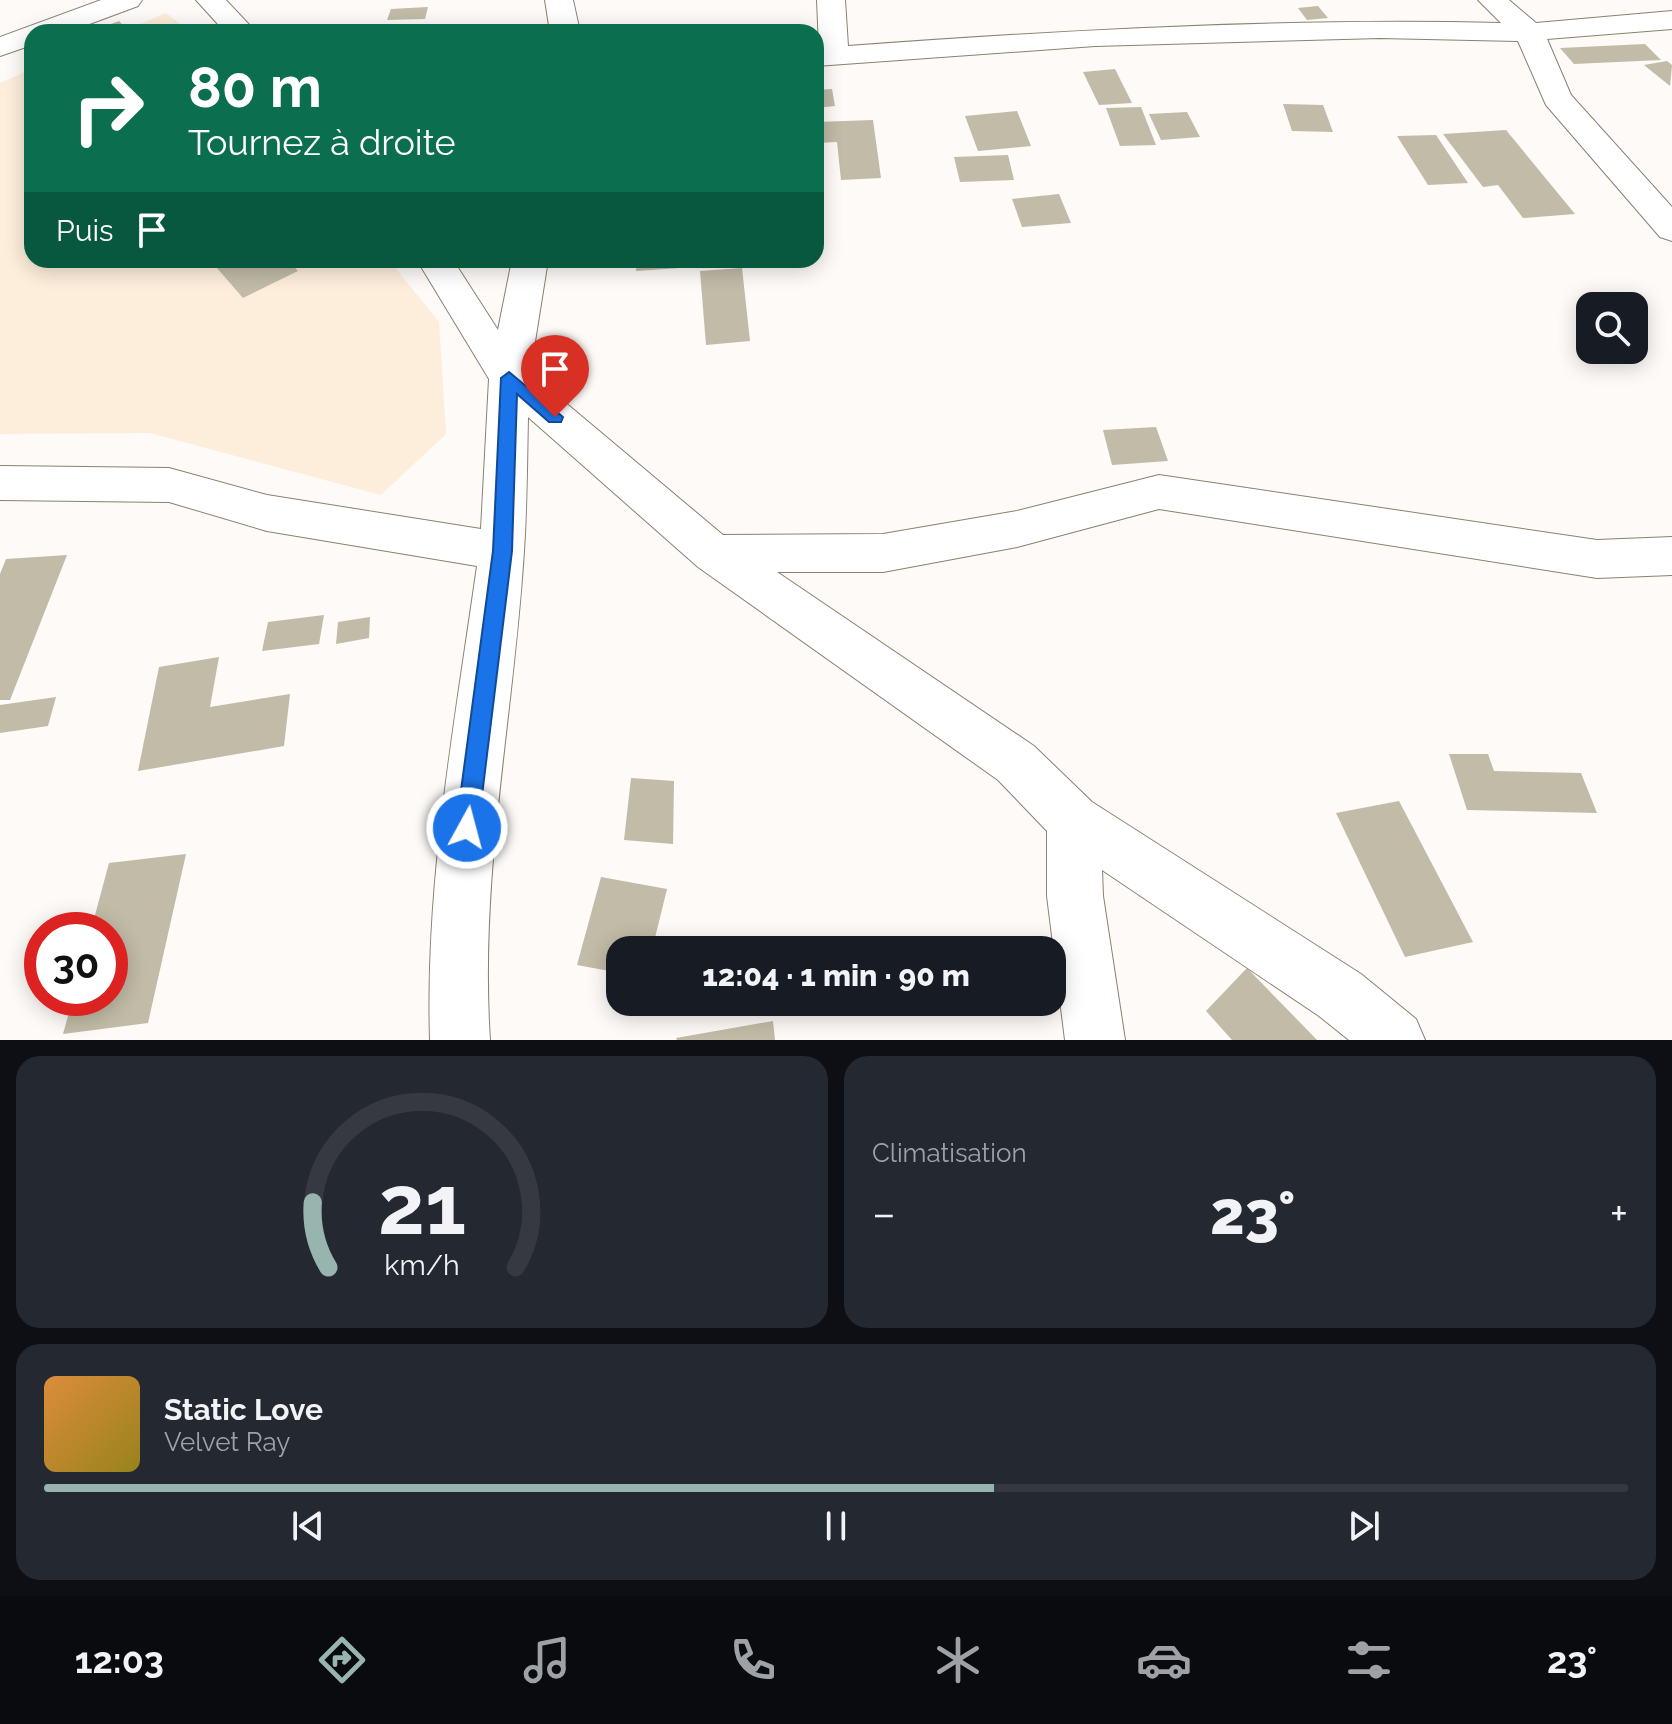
<!DOCTYPE html>
<html lang="fr">
<head>
<meta charset="utf-8">
<style>
	:root { --surface:#171b24; --page:#242831; --text:#f1f3f6; --muted:#9ea1a6; --line:#363941; --accent:#97b4ae }
	body { margin:0; font-family:Raleway,sans-serif; background:var(--page); color:var(--text); height:100vh; display:flex; flex-direction:column; font-size:30px; white-space:nowrap }
	* { box-sizing:border-box; margin:0 }
	p { font-size:26px; color:var(--muted) }
	.icon { flex:none; width:44px; height:44px; fill:none; stroke:currentColor; stroke-width:2; stroke-linecap:round; stroke-linejoin:round }
	.map { position:relative; height:1040px; overflow:hidden }
	.side { display:flex; flex-direction:column; gap:16px; padding:16px; background:#0d0f14; flex:1 }
	.side>* { flex:none }
	.guide { position:absolute; left:24px; top:24px; width:800px; height:244px; border-radius:24px; box-shadow:0 4px 20px #0003; background:#0b6e4f; color:#fff; overflow:hidden }
	.controls { position:absolute; left:1576px; top:292px; display:grid; gap:16px }
	.controls a { display:grid; place-items:center; width:72px; height:72px; border-radius:16px; background:var(--surface); box-shadow:0 4px 20px #0003; font-size:40px }
	.speed { position:absolute; left:24px; top:912px; display:flex; gap:16px; font-size:40px; font-weight:700; text-align:center }
	.speed>* { display:grid; place-content:center; width:104px; height:104px; border-radius:50%; background:var(--surface); box-shadow:0 4px 20px #0003; line-height:1 }
	.speed .limit { border:12px solid #d22; background:#fff; color:#111 }
	.pin { position:absolute; display:grid; place-items:center; width:68px; height:68px; color:#fff; margin:-82px -34px; border-radius:50% 50% 50% 0; rotate:-45deg; box-shadow:0 0 8px #0007 }
	.pin .icon { rotate:45deg }
	.me { position:absolute; width:88px; margin:-44px; rotate:7deg; stroke-linejoin:round; filter:drop-shadow(0 0 6px #0008) }
	.turn { display:flex; align-items:center; gap:28px; height:168px; padding:0 32px; font-size:36px }
	.turn .icon { width:104px; height:104px; stroke-width:2.5 }
	.turn b { display:block; font-size:56px; line-height:68px }
	.then { display:flex; align-items:center; height:76px; padding:0 32px; background:#0003; gap:16px; font-size:30px }
	.big { font-size:60px; font-weight:800; line-height:1.1 }
	.side .widget { flex:1; display:flex; flex-direction:column; justify-content:center; gap:12px; min-width:0; padding:0 28px; border-radius:24px; background:var(--page) }
	.side .dial { align-items:center; gap:0 }
	.dial svg { height:208px; overflow:visible; fill:none; stroke:var(--line); stroke-width:7; stroke-linecap:round; text-anchor:middle }
	.dial text { fill:var(--text); stroke:none }
	.song { display:flex; align-items:center; gap:24px }
	.cover { width:96px; height:96px; border-radius:12px; background:linear-gradient(135deg,hsl(30 70% 55%),hsl(50 70% 35%)) }
	.played { height:8px; border-radius:4px; background:linear-gradient(90deg,var(--accent) 60%,var(--line) 60%) }
	.keys { display:flex; justify-content:space-around; direction:ltr }
	.heat { display:flex; justify-content:space-between; align-items:center; font-size:44px; direction:ltr }
	.side .tiles { flex:1; display:grid; gap:16px; grid-template-columns:1fr 1fr }
	.widget:last-child { grid-column:span 2 }
	.trip { position:absolute; left:606px; top:936px; width:460px; height:80px; border-radius:24px; background:var(--surface); box-shadow:0 4px 20px #0003; font-weight:800; line-height:80px; text-align:center }
	.menu { display:flex; height:128px; justify-content:space-around; align-items:center; background:#090b0e; color:var(--muted) }
	.menu .icon { width:56px; height:56px }
	.menu .current { color:var(--accent) }
	.menu b { font-size:36px; color:var(--text) }
	.map>svg:first-child { display:block }
	.built { fill:#fdeedb }
	.building { fill:#c1bba7 }
	.lines { fill:none; stroke-linecap:round; stroke-linejoin:round }
	.minor-casing { stroke:#8c8070; stroke-width:2 }
	.minor { fill:#fff; fill-rule:evenodd }
	.route { fill:#1a73e8; stroke:#114b97; stroke-width:2 }
</style>
</head>
<body>
<div class="map">
<svg width="1672" height="1040" viewBox="0 0 1672 1040">
	<rect width="100%" height="100%" fill="#fdfaf7"/>
	<g class="built">
		<path d="M166 13 190 32H121Z"/>
		<path d="M32 69V260H389L439 322 446 434 381 495 150 433 0 434V83Z"/>
	</g>
	<g class="building">
		<path d="M1318 6 1328 18 1307 20 1298 8Z"/>
		<path d="M428 7 425 19 387 20 391 9Z"/>
		<path d="M119 21 130 32H90Z"/>
		<path d="M1645 44 1661 60 1574 64 1560 48Z"/>
		<path d="M1667 61 1672 65 1670 86 1644 65Z"/>
		<path d="M1115 69 1132 103 1099 105 1083 72Z"/>
		<path d="M832 89 835 106 816 108V90Z"/>
		<path d="M1283 104 1323 105 1333 132 1292 131Z"/>
		<path d="M1141 107 1156 145 1120 146 1106 108Z"/>
		<path d="M1017 111 1031 146 978 151 965 116Z"/>
		<path d="M1187 112 1200 137 1161 140 1149 114Z"/>
		<path d="M873 120 881 178 841 180 837 142 816 143V122Z"/>
		<path d="M1506 130 1575 214 1523 218 1498 185 1483 187 1443 134Z"/>
		<path d="M1436 135 1468 183 1428 185 1397 136Z"/>
		<path d="M1008 155 1014 180 960 182 954 157Z"/>
		<path d="M1059 194 1071 223 1022 227 1012 199Z"/>
		<path d="M210 260H288L298 271 243 298Z"/>
		<path d="M637 260H737L738 264 636 271Z"/>
		<path d="M742 268 750 341 706 345 700 271Z"/>
		<path d="M1156 427 1168 461 1112 465 1103 430Z"/>
		<path d="M67 555 10 700H0V574L6 559Z"/>
		<path d="M324 615 319 644 262 651 268 622Z"/>
		<path d="M370 617 369 638 336 644 338 622Z"/>
		<path d="M219 657 210 707 290 694 284 746 138 771 159 667Z"/>
		<path d="M56 697 48 726 0 733V705Z"/>
		<path d="M1449 754H1488L1494 771 1581 773 1597 813 1467 810Z"/>
		<path d="M631 778 674 781 673 844 624 840Z"/>
		<path d="M1399 801 1473 942 1405 957 1336 813Z"/>
		<path d="M186 854 148 1023 63 1034 73 998H110V930H91L109 863Z"/>
		<path d="M601 877 667 889 652 950H620V973L577 965Z"/>
		<path d="M1247 968 1317 1040H1232L1206 1011Z"/>
		<path d="M773 1021 775 1040H677L676 1038Z"/>
	</g>
	<g class="lines">
		<defs>
			<g id="minor">
				<path d="M101 0H142L138 6 68 32H32V45L0 56V37Z"/>
				<path d="M196 0H226L256 32H225Z"/>
				<path d="M545 0H573L580 32H550Z"/>
				<path d="M817 0H845L848 46C1066 30 1283 18 1501 23L1478 0H1509L1536 23 1672 11V29L1547 39 1571 95 1672 207V241L1660 237 1546 105 1518 41 1380 38 1095 46 816 66V48H819Z"/>
				<path d="M417 260H453L498 330 512 260H548L530 373 723 535 883 534 1017 511 1159 475 1597 540 1672 537V575L1597 578 1159 509 1017 547 883 572H777L1034 746 1092 802 1361 974 1416 1019 1425 1040H1349L1319 1016 1102 870 1103 896 1125 1040H1065L1047 896V831L998 780 698 567 528 417C527 462 527 507 524 551 514 714 479 875 490 1040H430C425 881 455 722 477 566L267 531 169 502 0 500V466L169 468 267 495 481 529 489 379Z"/>
			</g>
		</defs>
		<use href="#minor" class="minor-casing"/>
		<use href="#minor" class="minor"/>
	</g>
	<path class="route" d="M509 372 563 417 561 422H549L517 394 512 551 478 828 475 836 467 839 459 836 456 828 493 551 501 378Z"/>
</svg>
<div class="controls">
<a><svg class="icon" aria-label="search" viewBox="0 0 24 24"><circle cx="10" cy="10" r="6"/><path d="M15 15l6 6"/></svg></a>
</div>
<div class="speed"><div class="limit">30</div></div>
<div class="pin" style="left:555px;top:417px;background:#d93025"><svg class="icon" aria-label="arrive" viewBox="0 0 24 24"><path d="M6 21V4h12l-3 4 3 4H6"/></svg></div>
<svg class="me" style="left:467px;top:828px" viewBox="-20 -20 40 40"><circle r="17" fill="#1a73e8" stroke="#fff" stroke-width="3"/><path d="M0-11L8 9 0 5-8 9z" fill="#fff"/></svg>
<div class="trip">12:04 · 1 min · 90 m</div>
<div class="guide">
<div class="turn"><svg class="icon" aria-label="right" viewBox="0 0 24 24"><path d="M7 20v-9h11M14 6l5 5-5 5"/></svg><div><b>80 m</b>Tournez à droite</div></div>
<div class="then">Puis<svg class="icon" aria-label="arrive" viewBox="0 0 24 24"><path d="M6 21V4h12l-3 4 3 4H6"/></svg></div>
</div>
</div>
<section class="side">
<div class="tiles">
<div class="widget dial"><svg viewBox="0 0 100 80">
<path d="M14 69A42 42 0 1 1 86 69"/>
<path d="M14 69A42 42 0 0 1 8 44" stroke="#97b4ae"/>
<text x="50" y="56" font-size="32" font-weight="700">21</text>
<text x="50" y="72" font-size="11">km/h</text>
</svg></div>
<div class="widget"><p>Climatisation</p>
<div class="heat"><a>−</a><b class="big">23°</b><a>+</a></div>
</div>
<div class="widget">
<div class="song"><i class="cover"></i><div><b>Static Love</b><p>Velvet Ray</p></div></div>
<div class="played"></div>
<div class="keys"><svg class="icon" aria-label="previous" viewBox="0 0 24 24"><path d="M18 5L8 12l10 7zM5 5v14"/></svg><svg class="icon" aria-label="pause" viewBox="0 0 24 24"><path d="M8 5v14M16 5v14"/></svg><svg class="icon" aria-label="next" viewBox="0 0 24 24"><path d="M6 5l10 7-10 7zM19 5v14"/></svg></div>
</div>
</div>
</section>
<nav class="menu">
<b>12:03</b>
<svg class="icon current" aria-label="directions" viewBox="0 0 24 24"><path d="M12 3l9 9-9 9-9-9zM9 14v-3h6M13 9l2 2-2 2"/></svg>
<svg class="icon" aria-label="music" viewBox="0 0 24 24"><path d="M9 18V5l10-2v13"/><circle cx="6" cy="18" r="3"/><circle cx="16" cy="16" r="3"/></svg>
<svg class="icon" aria-label="phone" viewBox="0 0 24 24"><path d="M5 4h4l2 5-3 2q2 4 5 5l2-3 5 2v4C11 20 4 13 5 4z"/></svg>
<svg class="icon" aria-label="climate" viewBox="0 0 24 24"><path d="M12 3v18M4 7l16 10M4 17L20 7"/></svg>
<svg class="icon" aria-label="car" viewBox="0 0 24 24"><path d="M5 17H2v-5l4-1 3-4h7l3 4 3 1v5h-3M9 17h6M6 11h13"/><circle cx="7" cy="17" r="2"/><circle cx="17" cy="17" r="2"/></svg>
<svg class="icon" aria-label="filters" viewBox="0 0 24 24"><path d="M4 7h16M4 17h16"/><circle cx="9" cy="7" r="2"/><circle cx="15" cy="17" r="2"/></svg>
<b>23°</b>
</nav>
</body>
</html>
